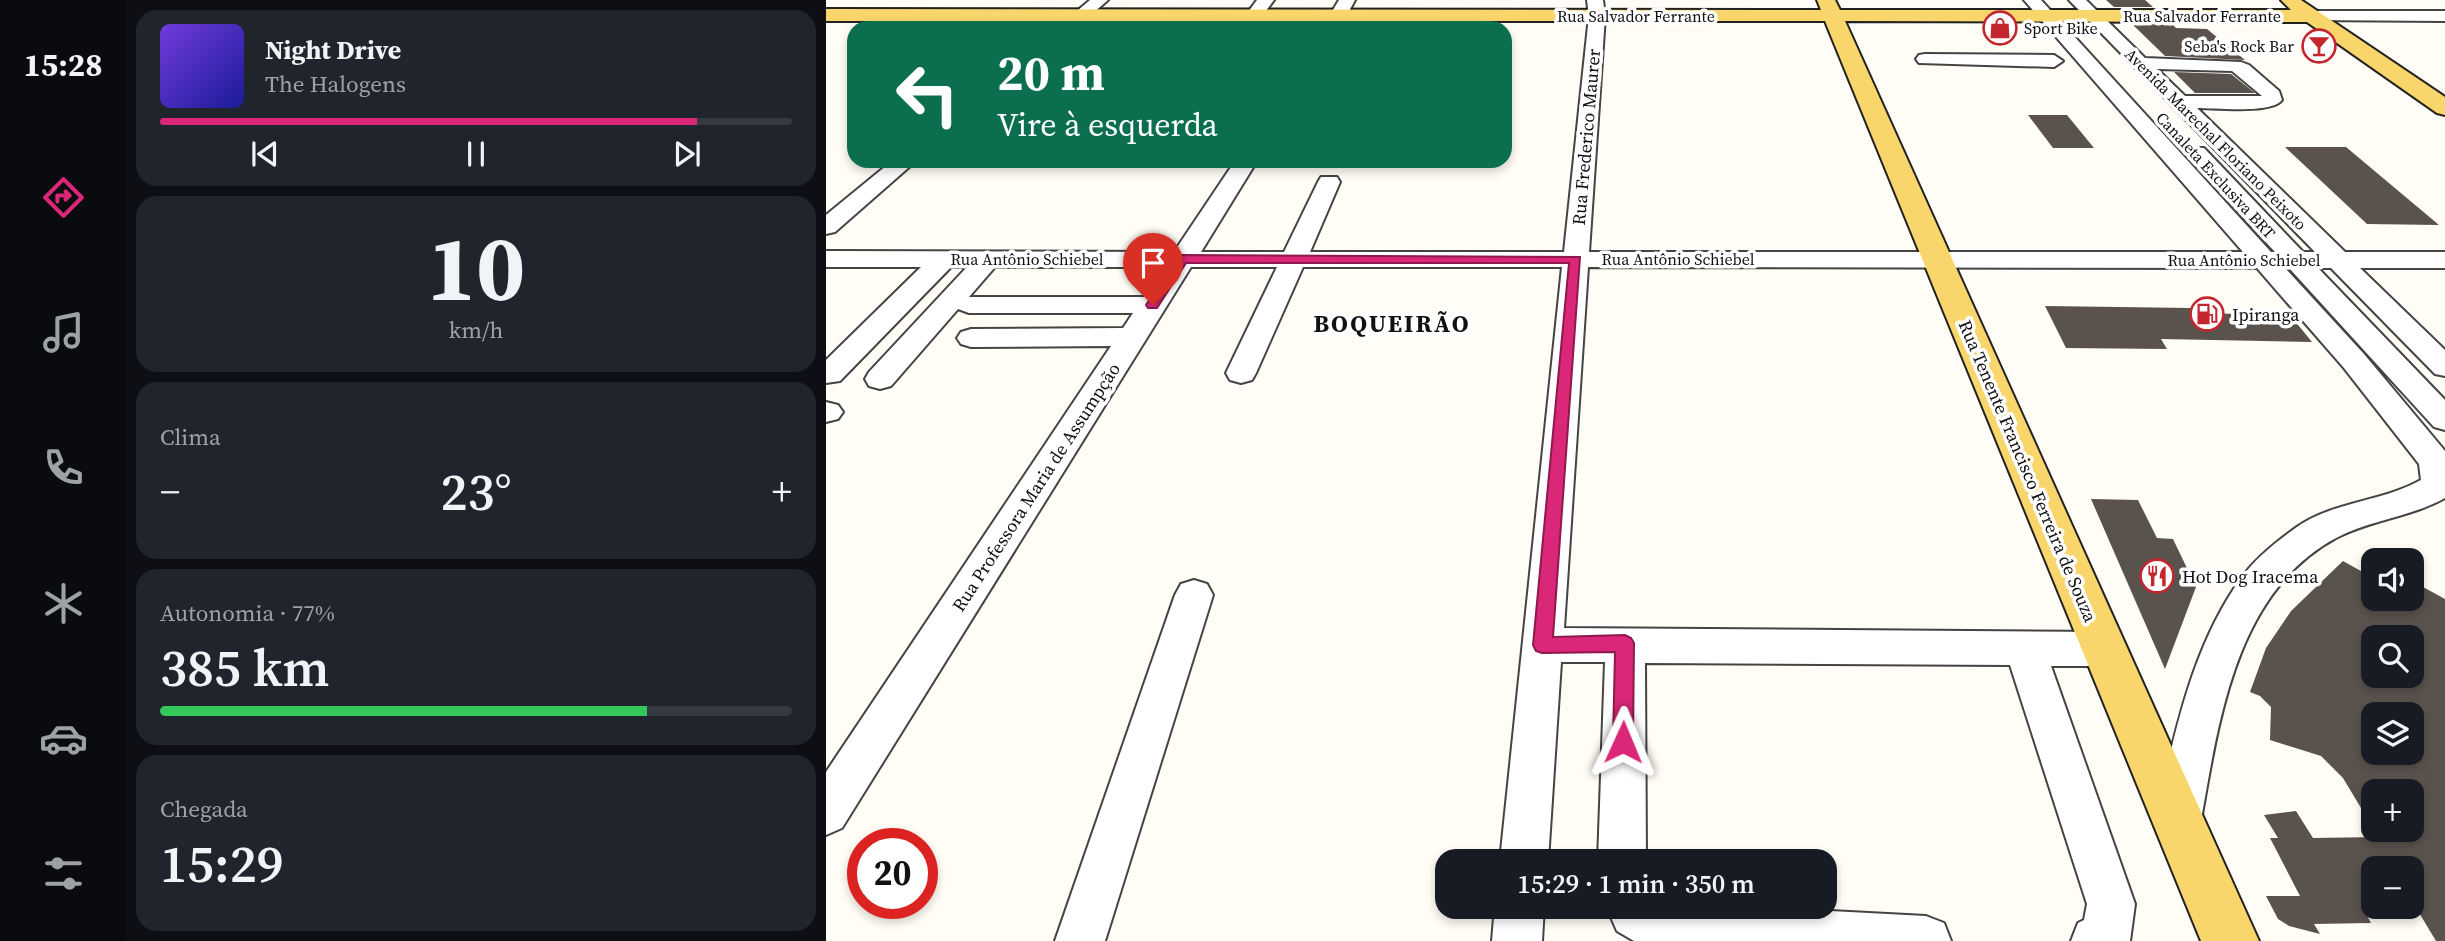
<!DOCTYPE html>
<html lang="pt">
<head>
<meta charset="utf-8">
<style>
	:root { --surface:#171b24; --page:#20242c; --text:#f1f3f6; --muted:#9ea1a6; --line:#363941; --accent:#db2777 }
	body { margin:0; font-family:"Source Serif 4",serif; background:var(--page); color:var(--text); height:100vh; display:flex; flex-direction:column; font-size:26px; white-space:nowrap }
	* { box-sizing:border-box; margin:0 }
	p { font-size:23px; color:var(--muted) }
	.icon { flex:none; width:38px; height:38px; fill:none; stroke:currentColor; stroke-width:2; stroke-linecap:round; stroke-linejoin:round }
	.map { position:relative; flex:1; overflow:hidden }
	.sheet { display:flex; flex-direction:column; gap:10px; padding:10px; background:#0d0f14; width:700px }
	.sheet>* { flex:none }
	.hud { position:absolute; left:21px; top:21px; width:665px; height:147px; border-radius:21px; box-shadow:0 4px 10px #0003; background:#0b6e4f; color:#fff; overflow:hidden }
	.fabs { position:absolute; left:1535px; top:548px; display:grid; gap:14px }
	.fabs a { display:grid; place-items:center; width:63px; height:63px; border-radius:14px; background:var(--surface); box-shadow:0 4px 10px #0003; font-size:35px }
	.speed { position:absolute; left:21px; top:828px; display:flex; gap:14px; font-size:35px; font-weight:700; text-align:center }
	.speed>* { display:grid; place-content:center; width:91px; height:91px; border-radius:50%; background:var(--surface); box-shadow:0 4px 10px #0003; line-height:1 }
	.speed .limit { border:10px solid #d22; background:#fff; color:#111 }
	.pin { position:absolute; display:grid; place-items:center; width:60px; height:60px; color:#fff; margin:-72px -30px; border-radius:50% 50% 50% 0; rotate:-45deg; box-shadow:0 0 7px #0007 }
	.pin .icon { rotate:45deg }
	.me { position:absolute; width:77px; margin:-38px; rotate:1deg; stroke-linejoin:round; filter:drop-shadow(0 0 5px #0008) }
	.turn { display:flex; align-items:center; gap:24px; height:147px; padding:0 35px; font-size:32px }
	.turn .icon { width:91px; height:91px; stroke-width:2.5 }
	.turn b { display:block; font-size:49px; line-height:60px }
	.big { font-size:52px; font-weight:600; line-height:1.1 }
	.sheet .tile { flex:1; display:flex; flex-direction:column; justify-content:center; gap:10px; min-width:0; padding:0 24px; border-radius:21px; background:var(--page) }
	.sheet .dial { align-items:center; gap:0 }
	.dial b { font-size:91px; line-height:1 }
	.song { display:flex; align-items:center; gap:21px }
	.cover { width:84px; height:84px; border-radius:10px; background:linear-gradient(135deg,hsl(260 70% 55%),hsl(240 70% 35%)) }
	.played { height:7px; border-radius:4px; background:linear-gradient(90deg,var(--accent) 85%,var(--line) 85%) }
	.keys { display:flex; justify-content:space-around; direction:ltr }
	.heat { display:flex; justify-content:space-between; align-items:center; font-size:38px; direction:ltr }
	.charge { height:10px; border-radius:5px; background:linear-gradient(90deg,#34c759 77%,var(--line) 0) }
	.trip { position:absolute; left:609px; top:849px; width:402px; height:70px; border-radius:21px; background:var(--surface); box-shadow:0 4px 10px #0003; font-weight:600; line-height:70px; text-align:center }
	main { display:flex; flex:1; min-height:0 }
	.tabs { display:flex; flex-direction:column; width:126px; justify-content:space-around; align-items:center; background:#090b0e; color:var(--muted) }
	.tabs .icon { width:49px; height:49px }
	.tabs .on { color:var(--accent) }
	.tabs b { font-size:32px; color:var(--text) }
	.map>svg:first-child { display:block }
	.building { fill:#5a524d; fill-rule:evenodd }
	.lines { fill:none; stroke-linecap:round; stroke-linejoin:round }
	.minor-casing { stroke:#444; stroke-width:4 }
	.major-casing { stroke:#222; stroke-width:4 }
	.minor { fill:#fff; fill-rule:evenodd }
	.major { fill:#f9d66b; fill-rule:evenodd }
	.route { fill:#db2777; stroke:#8e194d; stroke-width:2 }
	.labels { text-anchor:middle; dominant-baseline:central; stroke-width:7; stroke-linejoin:round; paint-order:stroke }
	.far-street-label { font-size:16px; fill:#111; stroke:#fff }
	.far-poi-label { font-size:16px; fill:#111; stroke:#fff; text-anchor:start }
	.street-label { font-size:18px; fill:#111; stroke:#fff }
	.poi-label { font-size:18px; fill:#111; stroke:#fff; text-anchor:start }
	.district-label { font-size:24px; font-weight:bold; letter-spacing:2px; fill:#111; stroke:#fff }
</style>
</head>
<body>
<main>
<nav class="tabs">
<b>15:28</b>
<svg class="icon on" aria-label="directions" viewBox="0 0 24 24"><path d="M12 3l9 9-9 9-9-9zM9 14v-3h6M13 9l2 2-2 2"/></svg>
<svg class="icon" aria-label="music" viewBox="0 0 24 24"><path d="M9 18V5l10-2v13"/><circle cx="6" cy="18" r="3"/><circle cx="16" cy="16" r="3"/></svg>
<svg class="icon" aria-label="phone" viewBox="0 0 24 24"><path d="M5 4h4l2 5-3 2q2 4 5 5l2-3 5 2v4C11 20 4 13 5 4z"/></svg>
<svg class="icon" aria-label="climate" viewBox="0 0 24 24"><path d="M12 3v18M4 7l16 10M4 17L20 7"/></svg>
<svg class="icon" aria-label="car" viewBox="0 0 24 24"><path d="M5 17H2v-5l4-1 3-4h7l3 4 3 1v5h-3M9 17h6M6 11h13"/><circle cx="7" cy="17" r="2"/><circle cx="17" cy="17" r="2"/></svg>
<svg class="icon" aria-label="filters" viewBox="0 0 24 24"><path d="M4 7h16M4 17h16"/><circle cx="9" cy="7" r="2"/><circle cx="15" cy="17" r="2"/></svg>
</nav>
<section class="sheet">
<div class="tile">
<div class="song"><i class="cover"></i><div><b>Night Drive</b><p>The Halogens</p></div></div>
<div class="played"></div>
<div class="keys"><svg class="icon" aria-label="previous" viewBox="0 0 24 24"><path d="M18 5L8 12l10 7zM5 5v14"/></svg><svg class="icon" aria-label="pause" viewBox="0 0 24 24"><path d="M8 5v14M16 5v14"/></svg><svg class="icon" aria-label="next" viewBox="0 0 24 24"><path d="M6 5l10 7-10 7zM19 5v14"/></svg></div>
</div>
<div class="tile dial"><b>10</b><p>km/h</p></div>
<div class="tile"><p>Clima</p>
<div class="heat"><a>−</a><b class="big">23°</b><a>+</a></div>
</div>
<div class="tile"><p>Autonomia · 77%</p><b class="big">385 km</b><div class="charge"></div></div>
<div class="tile"><p>Chegada</p><b class="big">15:29</b></div>
</section>
<div class="map">
<svg width="1619" height="941" viewBox="0 0 1619 941">
	<rect width="100%" height="100%" fill="#fffdf5"/>
	<g class="building">
		<path d="M1280 0H1319L1327 7H1288Z"/>
		<path d="M1306 24H1346L1350 28 1381 29 1419 60 1339 56Z"/>
		<path d="M1348 72 1405 74 1429 93H1369Z"/>
		<path d="M1202 115H1241L1268 148H1227Z"/>
		<path d="M1459 147H1520L1613 225 1541 224Z"/>
		<path d="M1219 306 1365 308 1368 313 1464 315 1486 342 1335 339 1341 349 1240 348Z"/>
		<path d="M1265 499 1312 500 1331 538 1347 539 1370 587 1339 669Z"/>
		<path d="M1517 561 1542 575 1547 570V598H1586V581L1619 599V941H1610L1592 911 1539 912 1545 923 1488 924 1494 934 1463 926 1452 919 1440 896H1474L1444 838H1452L1438 815 1470 811 1487 838 1552 837 1548 830H1586V791H1547V828L1517 778 1495 756 1444 740 1445 707 1434 696 1424 692 1440 648 1465 611ZM1547 637H1586V676H1547ZM1547 714H1586V752H1547ZM1547 868H1586V906H1547Z"/>
	</g>
	<g class="lines">
		<defs>
			<g id="minor">
				<path d="M264 0H282L250 28H231Z"/>
				<path d="M431 0H448L433 20H421L419 16Z"/>
				<path d="M513 0H529L514 28H496Z"/>
				<path d="M761 0H777L779 16 763 252H1417L1198 0H1215L1445 252H1449L1362 158 1359 153 1362 148H1378L1477 252H1489L1243 0H1260L1319 58 1415 62 1423 65 1453 91 1456 100C1445 114 1390 108 1371 108L1519 252H1619V268H1534L1619 350V376L1609 374 1505 268H1492L1619 400V430L1608 427 1463 268H1459L1538 354 1619 451V498C1585 517 1544 520 1510 538 1410 592 1393 719 1375 820L1368 836 1352 843 1336 836C1334 832 1330 826 1330 821 1328 810 1335 791 1338 780 1354 710 1373 636 1416 577 1431 557 1450 542 1471 527 1508 501 1556 502 1595 480L1593 464 1518 368 1431 268 762 267 738 628 1279 632 1293 637 1299 649 1293 661 1279 666H1225L1309 904 1304 941H1245L1252 923 1258 920 1261 904 1184 665 819 663 820 861H772L779 662H735L722 861H674L736 267H477L430 373 426 380 415 383 404 380 400 373 451 267H365L16 828 0 835V772L285 346 145 347 135 344 131 338 135 332 145 329 297 328 307 313H143L132 309 65 386 54 389 43 386 39 379 43 372 141 267H125L14 381 0 383V360L95 267H0V251L348 252 409 161H431L375 252H458L492 182 495 177H511L514 182 484 252H738L763 16ZM1331 69 1406 71 1436 96H1359ZM169 267H338L318 297H143Z"/>
				<path d="M1486 11H1619V21L1480 20 1478 16 1480 12Z"/>
				<path d="M1099 54 1228 55 1237 61 1228 67 1093 63 1090 59 1093 55Z"/>
				<path d="M66 161H90L9 232 0 234V215Z"/>
				<path d="M0 402 12 405 17 412 12 419 0 422Z"/>
				<path d="M368 580 381 584 387 595 279 941H229L349 595 355 584Z"/>
				<path d="M669 906H718L716 941H666Z"/>
				<path d="M780 906H906L1100 916 1118 923 1125 941H808L791 931Z"/>
			</g>
			<path id="major" d="M991 0H1009L1014 10H1465L1455 0H1475L1619 97V115L1611 113 1481 22 1019 21 1433 941H1375L999 21H0V9L995 10Z"/>
		</defs>
		<use href="#minor" class="minor-casing"/>
		<use href="#major" class="major-casing"/>
		<use href="#minor" class="minor"/>
		<use href="#major" class="major"/>
	</g>
	<path class="route" d="M356 255 754 257 727 637 799 635 805 638 808 643 807 742 804 748 797 751 790 748 787 742 789 652 716 653 710 651 707 645 743 263H360L331 308H322L320 305 352 256Z"/>
	<defs>
		<symbol id="shop-ring" viewBox="-11 -11 22 22"><circle r="9.5" fill="#fff" stroke="#c4262e" stroke-width="1.5"/><path d="M-5-2.5h2.3a2.7 3.5 0 0 1 5.4 0H5L5.5 6h-11ZM-1.5-2.5h3a1.5 2.3 0 0 0-3 0Z" fill="#c4262e"/></symbol>
		<symbol id="bar-ring" viewBox="-11 -11 22 22"><circle r="9.5" fill="#fff" stroke="#c4262e" stroke-width="1.5"/><path d="M-6-5H6L.8 .8V4.5H3.5V6h-7V4.5H-.8V.8Z" fill="#c4262e"/></symbol>
		<symbol id="fuel-ring" viewBox="-11 -11 22 22"><circle r="9.5" fill="#fff" stroke="#c4262e" stroke-width="1.5"/><path d="M-5.5-6h7V0h2V4h1.3V-2.5L3-4.5l.8-.8L6-3V5H2.5V1h-1V6h-7ZM-4.2-4.7v3.2H.2V-4.7Z" fill="#c4262e"/></symbol>
		<symbol id="restaurant-ring" viewBox="-11 -11 22 22"><circle r="9.5" fill="#fff" stroke="#c4262e" stroke-width="1.5"/><path d="M-5-6h1v4h1v-4h1v4h1v-4h1v5L-1.5 .5V6h-2V.5L-5-1ZM5-6V6H3V1.5H1.5Q1.5-4 5-6Z" fill="#c4262e"/></symbol>
	</defs>
	<g fill-rule="evenodd">
		<use href="#shop-ring" x="1155" y="9" width="38" height="38"/>
		<use href="#bar-ring" x="1474" y="27" width="38" height="38"/>
		<use href="#fuel-ring" x="1362" y="295" width="38" height="38"/>
		<use href="#restaurant-ring" x="1312" y="557" width="38" height="38"/>
	</g>
	<g class="labels">
		<g class="far-street-label">
			<text x="810" y="16">Rua Salvador Ferrante</text>
			<text x="1376" y="16">Rua Salvador Ferrante</text>
			<text transform="translate(1390 139) rotate(45)">Avenida Marechal Floriano Peixoto</text>
			<text transform="translate(1390 175) rotate(47)">Canaleta Exclusiva BRT</text>
			<text x="201" y="259">Rua Antônio Schiebel</text>
			<text x="852" y="259">Rua Antônio Schiebel</text>
			<text x="1418" y="260">Rua Antônio Schiebel</text>
		</g>
		<g class="far-poi-label">
			<text x="1198" y="28">Sport Bike</text>
			<text x="1468" y="46" text-anchor="end">Seba's Rock Bar</text>
		</g>
		<g class="street-label">
			<text transform="translate(760 137) rotate(-85)">Rua Frederico Maurer</text>
			<text transform="translate(1202 471) rotate(67)">Rua Tenente Francisco Ferreira de Souza</text>
			<text transform="translate(210 487) rotate(-57)">Rua Professora Maria de Assumpção</text>
		</g>
		<g class="poi-label">
			<text x="1406" y="314">Ipiranga</text>
			<text x="1356" y="576">Hot Dog Iracema</text>
		</g>
		<g class="district-label">
			<text x="566" y="323">BOQUEIRÃO</text>
		</g>
	</g>
</svg>
<div class="fabs">
<a><svg class="icon" aria-label="sound" viewBox="0 0 24 24"><path d="M4 9h4l5-4v14l-5-4H4zM17 9q2 3 0 6"/></svg></a>
<a><svg class="icon" aria-label="search" viewBox="0 0 24 24"><circle cx="10" cy="10" r="6"/><path d="M15 15l6 6"/></svg></a>
<a><svg class="icon" aria-label="layers" viewBox="0 0 24 24"><path d="M12 4l9 5-9 5-9-5zM3 14l9 5 9-5"/></svg></a>
<a>+</a>
<a>−</a>
</div>
<div class="speed"><div class="limit">20</div></div>
<div class="pin" style="left:327px;top:305px;background:#d93025"><svg class="icon" aria-label="arrive" viewBox="0 0 24 24"><path d="M6 21V4h12l-3 4 3 4H6"/></svg></div>
<svg class="me" style="left:797px;top:742px" viewBox="-20 -20 40 40"><path d="M0-17L14 15 0 8-14 15z" fill="#db2777" stroke="#fff" stroke-width="4"/></svg>
<div class="trip">15:29 · 1 min · 350 m</div>
<div class="hud">
<div class="turn"><svg class="icon" aria-label="left" viewBox="0 0 24 24"><path d="M17 20v-9H6M10 6l-5 5 5 5"/></svg><div><b>20 m</b>Vire à esquerda</div></div>
</div>
</div>
</main>
</body>
</html>
